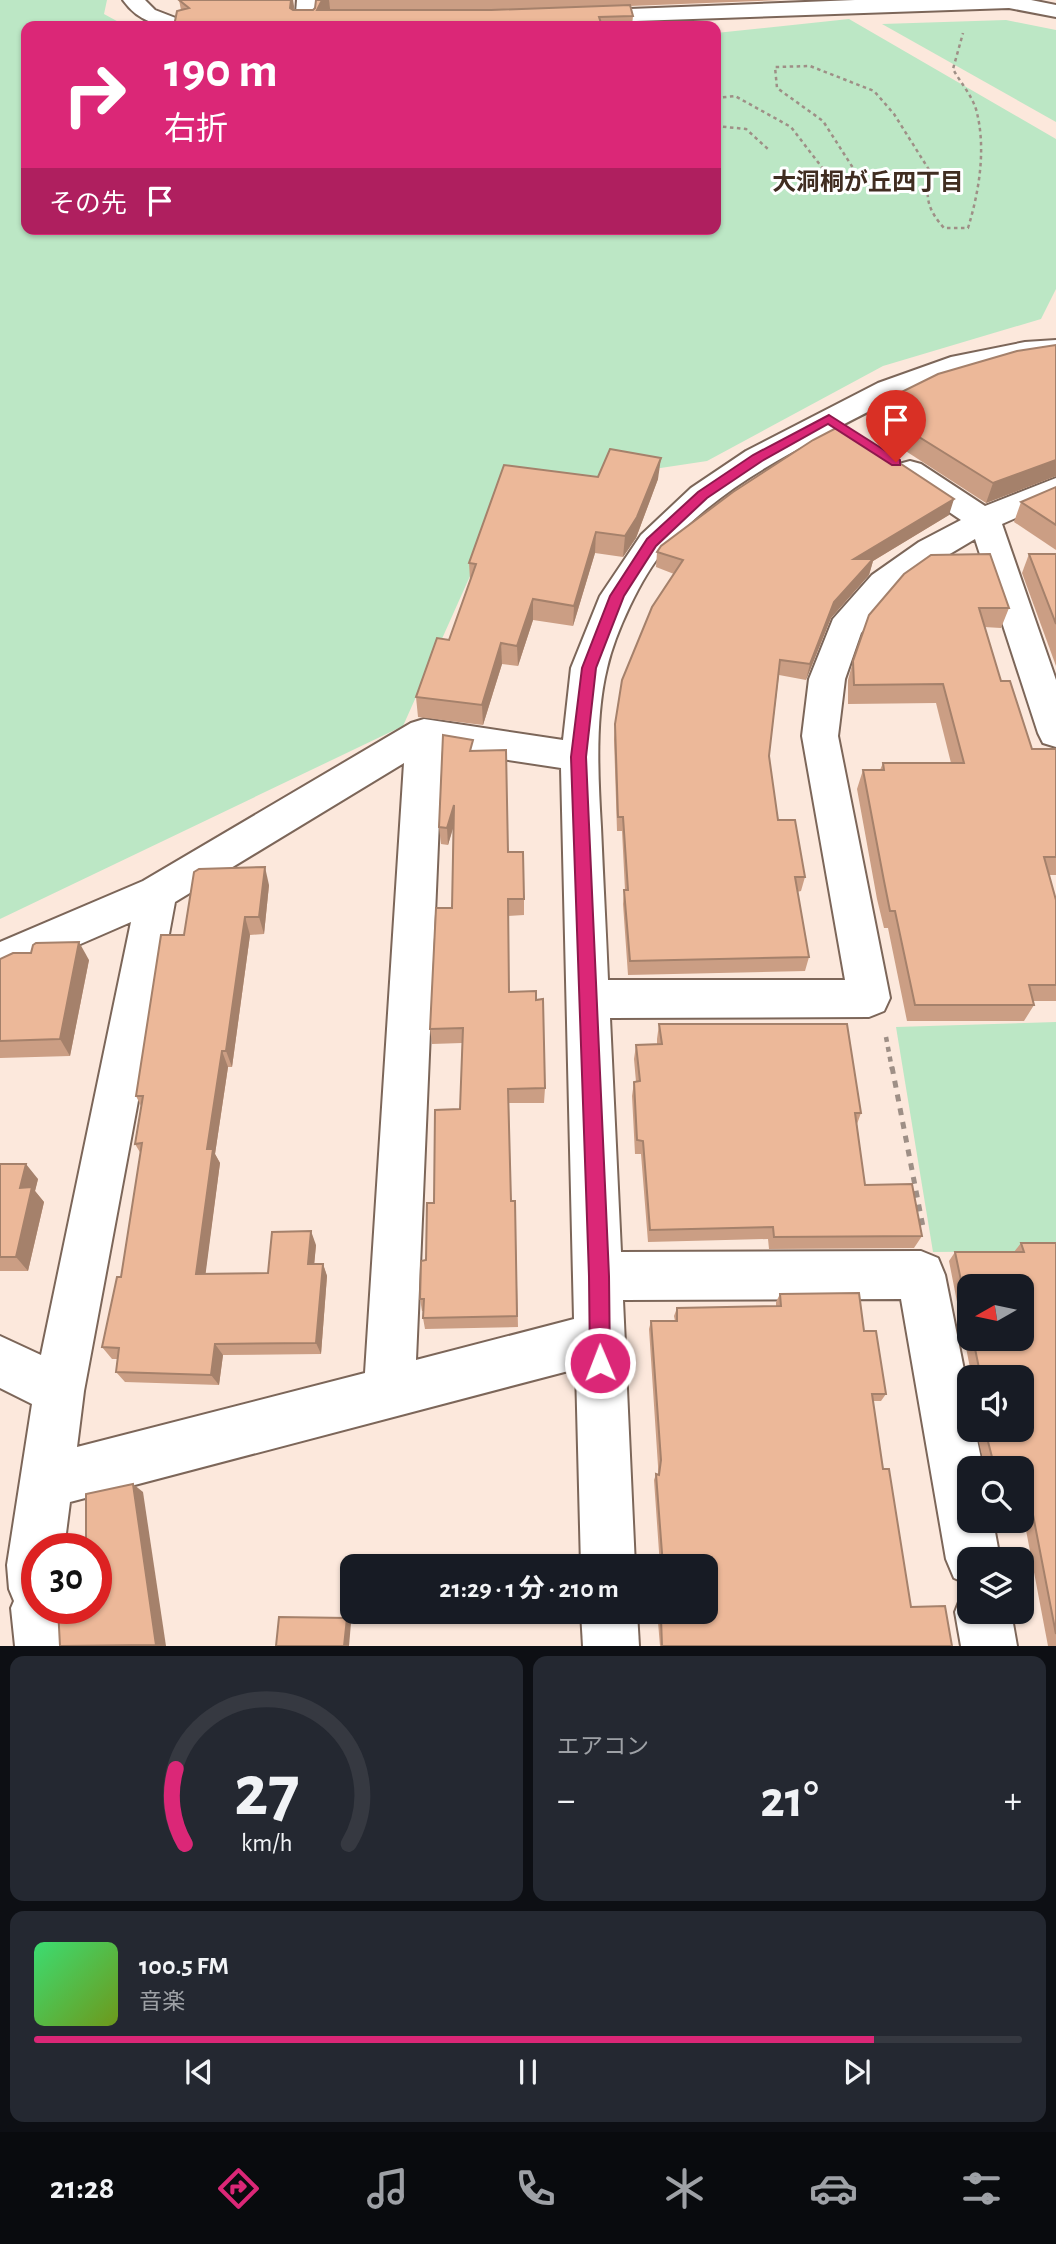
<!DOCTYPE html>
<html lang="ja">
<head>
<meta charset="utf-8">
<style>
	:root { --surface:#171b24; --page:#242831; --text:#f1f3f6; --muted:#9ea1a6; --line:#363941; --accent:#db2777 }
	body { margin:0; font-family:"Alegreya Sans","Noto Sans JP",sans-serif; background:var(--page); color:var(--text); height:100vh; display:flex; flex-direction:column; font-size:26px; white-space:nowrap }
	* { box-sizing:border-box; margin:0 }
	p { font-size:23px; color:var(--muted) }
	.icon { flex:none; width:38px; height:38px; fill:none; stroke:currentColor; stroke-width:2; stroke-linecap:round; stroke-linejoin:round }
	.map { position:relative; height:1646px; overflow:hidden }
	.sheet { display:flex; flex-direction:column; gap:10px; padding:10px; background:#0d0f14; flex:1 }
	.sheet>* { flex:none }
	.hud { position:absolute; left:21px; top:21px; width:700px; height:214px; border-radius:14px; box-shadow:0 2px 5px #0004; background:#db2777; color:#fff; overflow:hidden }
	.needle { width:46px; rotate:261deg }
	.fabs { position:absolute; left:957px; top:1274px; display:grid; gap:14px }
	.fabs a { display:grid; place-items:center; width:77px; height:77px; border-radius:14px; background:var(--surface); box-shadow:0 2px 5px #0004; font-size:35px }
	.speed { position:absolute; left:21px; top:1533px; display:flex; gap:14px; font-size:35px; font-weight:700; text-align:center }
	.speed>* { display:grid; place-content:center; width:91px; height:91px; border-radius:50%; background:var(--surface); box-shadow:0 2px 5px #0004; line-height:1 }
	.speed .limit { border:10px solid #d22; background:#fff; color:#111 }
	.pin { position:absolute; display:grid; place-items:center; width:60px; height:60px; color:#fff; margin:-72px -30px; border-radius:50% 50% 50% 0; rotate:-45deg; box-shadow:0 0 7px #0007 }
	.pin .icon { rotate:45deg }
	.me { position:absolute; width:77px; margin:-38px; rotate:359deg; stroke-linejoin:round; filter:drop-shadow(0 0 5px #0008) }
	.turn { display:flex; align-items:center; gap:24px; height:147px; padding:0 28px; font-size:32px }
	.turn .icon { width:91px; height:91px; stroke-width:2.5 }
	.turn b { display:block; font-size:49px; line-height:60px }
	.then { display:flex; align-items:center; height:66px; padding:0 28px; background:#0003; gap:14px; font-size:26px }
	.big { font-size:52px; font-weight:700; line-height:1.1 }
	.sheet .card { flex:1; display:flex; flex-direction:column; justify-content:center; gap:10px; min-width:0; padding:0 24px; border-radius:14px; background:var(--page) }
	.sheet .dial { align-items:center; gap:0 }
	.dial svg { height:182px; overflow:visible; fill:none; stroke:var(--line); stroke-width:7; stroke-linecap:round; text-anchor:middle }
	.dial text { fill:var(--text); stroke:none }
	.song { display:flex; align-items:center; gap:21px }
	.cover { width:84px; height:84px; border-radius:10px; background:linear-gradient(135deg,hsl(140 70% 55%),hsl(80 70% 35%)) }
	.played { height:7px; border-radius:4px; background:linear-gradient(90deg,var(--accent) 85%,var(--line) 85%) }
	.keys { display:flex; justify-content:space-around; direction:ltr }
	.heat { display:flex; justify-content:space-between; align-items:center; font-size:38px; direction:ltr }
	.sheet .tiles { flex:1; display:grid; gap:10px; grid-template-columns:1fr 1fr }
	.card:last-child { grid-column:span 2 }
	.trip { position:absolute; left:340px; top:1554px; width:378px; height:70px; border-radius:14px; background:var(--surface); box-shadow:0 2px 5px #0004; font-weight:700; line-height:70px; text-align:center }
	.dock { display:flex; height:112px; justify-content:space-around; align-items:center; background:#090b0e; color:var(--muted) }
	.dock .icon { width:49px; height:49px }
	.dock .current { color:var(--accent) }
	.dock b { font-size:32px; color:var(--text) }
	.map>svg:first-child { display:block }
	.green { fill:#bce7c5 }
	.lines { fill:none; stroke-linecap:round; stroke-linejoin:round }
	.minor-casing { stroke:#7c6659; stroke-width:4 }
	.path-far2 { stroke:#9e8f86; stroke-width:2.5; stroke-dasharray:3.5 3.5; stroke-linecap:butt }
	.path-far1 { stroke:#9e8f86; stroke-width:4.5; stroke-dasharray:5 5; stroke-linecap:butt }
	.path { stroke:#9e8f86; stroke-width:5; stroke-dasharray:7 7; stroke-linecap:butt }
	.minor { fill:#fff; fill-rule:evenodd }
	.wall { fill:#cb9e84; fill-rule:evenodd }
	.shaded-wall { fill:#a5816b }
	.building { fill:#ecb899; stroke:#a5816b; stroke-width:2 }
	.route { fill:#db2777; stroke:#8e194d; stroke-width:2 }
	.labels { text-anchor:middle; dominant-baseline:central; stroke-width:6; stroke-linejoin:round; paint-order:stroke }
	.far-neighbourhood-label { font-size:24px; font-weight:bold; fill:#402d21; stroke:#fff }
</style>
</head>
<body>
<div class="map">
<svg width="1056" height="1646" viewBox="0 0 1056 1646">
	<rect width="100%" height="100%" fill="#fce8dc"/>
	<g class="green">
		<path d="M0 0H107L104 14 126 26H26V229H716V33L849 19 1056 139V289L1041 319 883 366 707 461 508 491 403 726 0 919Z"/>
		<path d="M1006 20 1056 30V122L882 24Z"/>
		<path d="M1056 1022V1251L933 1252 896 1027Z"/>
	</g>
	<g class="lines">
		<defs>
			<g id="minor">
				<path d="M123 0H145L155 10 186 22 190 26C162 27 140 24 123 0Z"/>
				<path d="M297 0H317L315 26H295Z"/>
				<path d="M855 0H1031L1056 5V17L1009 8 579 23 572 21 569 17 572 13 579 11Z"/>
				<path d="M1056 340V356C964 362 902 393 822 436 764 467 708 499 664 550 641 577 615 633 607 668 595 716 598 777 601 827 603 878 606 929 608 980H845L802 736 809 679 833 619 872 575 919 542 961 520 899 478 895 471 899 464 910 461 921 464 985 506 1056 478V500L1002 524 1056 680V747L1043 743 1038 733 975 539 943 558 896 591 861 633 845 679 838 736 890 998 884 1011 869 1017 610 1018 621 1252 921 1251 938 1258 945 1275 970 1400V1430H975L983 1468H970V1521H993L1000 1559H970V1585L954 1578 946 1559 901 1299 623 1300 635 1566H581L576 1369 70 1502 64 1549H37V1608H67L71 1646H15L11 1608 14 1601 9 1589 7 1565 32 1404 0 1388V1336L41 1355 131 922 0 979V942L143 881 411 723 424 719 563 740 571 668 600 596 641 535 691 488 746 451 878 383 951 357 1025 342ZM442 750 561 768 574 1319 416 1360ZM404 763 365 1373 77 1447 84 1391 175 902Z"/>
				<path d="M970 1590V1612H1011L1017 1646H961L955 1612 963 1592Z"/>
				<path d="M581 1612H637L639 1646H583Z"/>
			</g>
		</defs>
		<use href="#minor" class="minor-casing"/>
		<g class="path-far2">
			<path d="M716 98 735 96 791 127 827 174 862 182 823 121 777 88 775 67 810 66 874 91 894 114 931 173C924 197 928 210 944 228H968C979 192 986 150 977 113 974 98 960 82 953 69L963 33"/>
			<path d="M716 126 746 129 769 150"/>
		</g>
		<path class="path-far1" d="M886 1037 892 1069"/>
		<path class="path" d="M892 1067 923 1227"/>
		<use href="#minor" class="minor"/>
	</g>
	<g class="wall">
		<path d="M179 0 294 6V10H313L315 8 316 0H782L630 6 633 16 632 26H174L181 10Z"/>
		<path d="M1056 345V476L986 503 867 426 871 407Z"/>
		<path d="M598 477 658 479 636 538 623 557 595 553 573 626 533 620 518 666 502 664 483 725 418 717 416 697 449 640 470 580 469 563Z"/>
		<path d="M1056 487V550L1014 522 1021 502Z"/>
		<path d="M949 515 873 561 869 575 831 618 806 680 779 675 769 756 778 820 805 877 801 891 797 892 809 957 805 971 628 975 623 904 624 890H625L622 831H617L614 739 615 724 674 574 656 567 657 552Z"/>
		<path d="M1029 554H1056V666L1022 573Z"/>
		<path d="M904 574 1009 608 1001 628 984 627 1001 681 1032 749H1056V875H1049L1056 900V1001H1033L1034 1005 1024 1021H907L888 928H884L877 899 857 789 863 770H880L883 763H951L936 703 848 704V680L853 661Z"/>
		<path d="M473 751 524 899V915L508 916 509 992 545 1088 544 1103H509L511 1201H515L518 1327 425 1329 423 1318 424 1311H422L420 1299 434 1203 460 1109 462 1043 432 1044 430 1029 452 908 453 827 448 845 441 844 439 827Z"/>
		<path d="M269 885 264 934 250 935 232 1067H228L215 1154 220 1163 205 1274 268 1273 316 1245 314 1264H323L327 1276 321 1354 223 1355 219 1385 125 1382 116 1372 118 1359H112L102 1347 121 1277 141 1154 135 1144 141 1106 136 1096 184 935Z"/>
		<path d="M0 960H89L70 1056 0 1058Z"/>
		<path d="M659 1024 861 1113 857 1124 865 1185 922 1236 914 1248 769 1249 768 1239 648 1242 641 1154H635L632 1096 634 1082H636L634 1059 636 1045 657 1044V1039Z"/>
		<path d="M0 1164 38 1179 35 1191 44 1202 28 1271H0Z"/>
		<path d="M1021 1243H1056V1646H1048L1022 1509V1468H985L976 1430H1022V1377H970V1390L968 1376 971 1373 949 1261 955 1252H1014ZM970 1286 1022 1339H970Z"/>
		<path d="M780 1294 864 1331 886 1394 881 1401H873L883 1469 911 1607 952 1646H660L658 1622 661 1618H664L663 1612H705V1566H660L654 1480 656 1474H658V1466L649 1329 651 1321H675L674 1316 677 1308 776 1306V1302Z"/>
	</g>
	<g class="shaded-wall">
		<path d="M291 0H293L294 6 292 26 290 8Z"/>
		<path d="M327 0H329L331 17 317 10 321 2Z"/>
		<path d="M661 458 658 479 636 538 623 557 625 536Z"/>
		<path d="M1056 460V476L986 503 993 483Z"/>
		<path d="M954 499 949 515 873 561 869 575 831 618 806 680 810 664 834 602 854 559Z"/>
		<path d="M596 532 595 553 573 626 574 606Z"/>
		<path d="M533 599V620L518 666 517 646Z"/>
		<path d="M501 643 502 664 483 725 482 705Z"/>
		<path d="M454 805 455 822 448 845 447 828Z"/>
		<path d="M265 867 269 885 264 934 259 917Z"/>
		<path d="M245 917 250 935 232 1067 226 1051Z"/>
		<path d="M79 942 89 960 70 1056 60 1039Z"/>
		<path d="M222 1051 228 1067 215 1154 220 1163 204 1286 196 1274 207 1149Z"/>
		<path d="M26 1164 38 1179 35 1191 44 1202 28 1271 16 1257 20 1188Z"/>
		<path d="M311 1231 316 1245 313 1277 308 1264Z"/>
		<path d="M323 1264 327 1276 321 1354 316 1343Z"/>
		<path d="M215 1344 223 1355 219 1385 211 1375Z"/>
		<path d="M133 1484 143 1492 166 1646H155Z"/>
		<path d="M347 1618 351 1623 349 1646H344Z"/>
	</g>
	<g class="building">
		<path d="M179 0H291L290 8 293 10H313L315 8 316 0H327L321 2 317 10H491L630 5 633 16 599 17 601 23 534 26H174L177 11 189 8Z"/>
		<path d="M1056 345V460L993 483 871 407 938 374 1017 351Z"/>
		<path d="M842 425 954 499 854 559H873L834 602 810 664 780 660 769 756 778 820H795L805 877H795L809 957 630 961 624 890H628L623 817H618L615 724 622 680 652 607 683 560 657 552 661 546 733 492 813 440Z"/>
		<path d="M610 449 661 458 637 517 625 536 596 532 574 606 533 599 517 646 501 643 482 705 416 697 437 638 449 640 476 564 469 563 504 465 598 477Z"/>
		<path d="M1056 487V525L1021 502Z"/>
		<path d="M990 554 1009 608H979L1001 681H1010L1032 749H1056V857H1044L1056 900V985H1029L1034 1005H915L895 911H890L884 881 863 770H884L883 763H964L943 684 854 685 853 661 869 615 904 574 931 555Z"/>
		<path d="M1029 554H1056V624Z"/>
		<path d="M443 735 473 740 470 751 506 750 508 852H523L524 899H508L509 992 536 991V1000L543 999 545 1088 508 1089 511 1201H515L517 1316 423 1318 424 1299H420L421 1261 426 1260 427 1203H434L435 1110 460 1109 463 1028 430 1029 436 908H452L454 805 447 828 439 827Z"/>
		<path d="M265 867 259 917H245L226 1051H222L207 1149H213L196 1274 268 1273 272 1232 311 1231 308 1264H323L316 1343 215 1344 211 1375 116 1372 119 1348 102 1347 117 1277H121L142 1143 135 1144 143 1096H136L161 935H184L194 872 199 869Z"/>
		<path d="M79 942 60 1039 0 1041V959L13 953H31L33 945 36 943Z"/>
		<path d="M659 1024H847L861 1113H855L865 1185 912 1184 922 1236 774 1237 773 1227 650 1230 643 1141 637 1140 634 1082 640 1081 636 1045 662 1044Z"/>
		<path d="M0 1164H26L20 1188 32 1187 16 1257H0Z"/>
		<path d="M1021 1243H1056V1634L1028 1489H1022V1468H992L991 1465 993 1461 985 1430H1022V1377H976L975 1368H979L973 1339H1022V1286H970V1323L955 1252H1024Z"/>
		<path d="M859 1293 864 1331H876L886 1394H872L883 1469H889L911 1607 945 1606 952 1646H662L661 1618H666V1612H705V1566H663L656 1474 659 1475 661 1460 651 1321H677V1308L781 1306 780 1294Z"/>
		<path d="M133 1484 156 1645 60 1646 58 1608H96V1549H67L86 1542V1494Z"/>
		<path d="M279 1617 347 1618 344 1646H276Z"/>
	</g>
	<path class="route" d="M829 415 900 460V465H892L828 424 762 461 707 498 656 546 624 596 596 668 586 757 609 1276 610 1363 607 1371 600 1374 593 1371 590 1363 589 1276 571 757 582 668 610 596 647 539 698 492 753 455Z"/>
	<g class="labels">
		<g class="far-neighbourhood-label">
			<text x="868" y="183">大洞桐が丘四丁目</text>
		</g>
	</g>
</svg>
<div class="fabs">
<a><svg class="needle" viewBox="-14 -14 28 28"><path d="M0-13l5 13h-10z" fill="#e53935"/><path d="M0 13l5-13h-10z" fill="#9ea1a6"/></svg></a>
<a><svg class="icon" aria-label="sound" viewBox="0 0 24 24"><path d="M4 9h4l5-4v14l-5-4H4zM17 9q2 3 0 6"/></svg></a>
<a><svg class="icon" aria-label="search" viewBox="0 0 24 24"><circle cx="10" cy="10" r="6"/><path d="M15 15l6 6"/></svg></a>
<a><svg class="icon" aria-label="layers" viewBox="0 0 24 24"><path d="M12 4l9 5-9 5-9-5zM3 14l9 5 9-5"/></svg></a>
</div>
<div class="speed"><div class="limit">30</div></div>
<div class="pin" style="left:896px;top:462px;background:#d93025"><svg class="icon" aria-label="arrive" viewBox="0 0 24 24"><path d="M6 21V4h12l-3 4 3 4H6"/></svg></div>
<svg class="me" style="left:600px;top:1363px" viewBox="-20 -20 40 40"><circle r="17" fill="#db2777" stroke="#fff" stroke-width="3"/><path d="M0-11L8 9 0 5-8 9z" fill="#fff"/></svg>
<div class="trip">21:29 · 1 分 · 210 m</div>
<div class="hud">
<div class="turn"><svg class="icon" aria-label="right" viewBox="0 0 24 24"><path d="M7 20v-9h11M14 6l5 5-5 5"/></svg><div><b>190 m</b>右折</div></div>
<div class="then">その先<svg class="icon" aria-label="arrive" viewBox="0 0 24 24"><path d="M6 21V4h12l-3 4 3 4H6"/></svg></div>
</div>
</div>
<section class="sheet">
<div class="tiles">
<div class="card dial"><svg viewBox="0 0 100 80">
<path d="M14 69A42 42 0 1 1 86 69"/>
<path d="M14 69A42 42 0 0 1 10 36" stroke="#db2777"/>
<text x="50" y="56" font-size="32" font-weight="700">27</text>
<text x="50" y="72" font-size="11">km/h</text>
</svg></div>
<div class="card"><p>エアコン</p>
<div class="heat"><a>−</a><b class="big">21°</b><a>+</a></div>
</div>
<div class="card">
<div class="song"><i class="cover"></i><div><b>100.5 FM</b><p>音楽</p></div></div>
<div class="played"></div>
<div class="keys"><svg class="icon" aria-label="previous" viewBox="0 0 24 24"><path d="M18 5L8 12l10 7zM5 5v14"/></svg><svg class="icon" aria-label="pause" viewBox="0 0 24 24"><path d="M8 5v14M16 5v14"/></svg><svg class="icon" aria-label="next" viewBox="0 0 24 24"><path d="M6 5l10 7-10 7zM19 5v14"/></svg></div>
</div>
</div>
</section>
<nav class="dock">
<b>21:28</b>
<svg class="icon current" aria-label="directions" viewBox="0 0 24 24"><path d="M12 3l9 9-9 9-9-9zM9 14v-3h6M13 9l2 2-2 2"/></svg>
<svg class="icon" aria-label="music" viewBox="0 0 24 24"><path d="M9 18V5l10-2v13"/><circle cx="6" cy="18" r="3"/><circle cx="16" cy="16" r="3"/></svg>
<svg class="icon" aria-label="phone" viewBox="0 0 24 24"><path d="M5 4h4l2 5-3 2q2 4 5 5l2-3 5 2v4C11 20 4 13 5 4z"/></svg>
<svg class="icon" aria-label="climate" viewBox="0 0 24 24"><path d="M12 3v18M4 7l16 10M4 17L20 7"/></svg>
<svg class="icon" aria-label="car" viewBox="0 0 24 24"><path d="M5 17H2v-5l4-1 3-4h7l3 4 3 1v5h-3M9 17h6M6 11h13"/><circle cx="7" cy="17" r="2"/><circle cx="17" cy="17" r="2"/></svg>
<svg class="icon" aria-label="filters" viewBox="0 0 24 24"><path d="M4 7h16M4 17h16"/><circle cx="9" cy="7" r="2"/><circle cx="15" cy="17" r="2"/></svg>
</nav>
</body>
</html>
